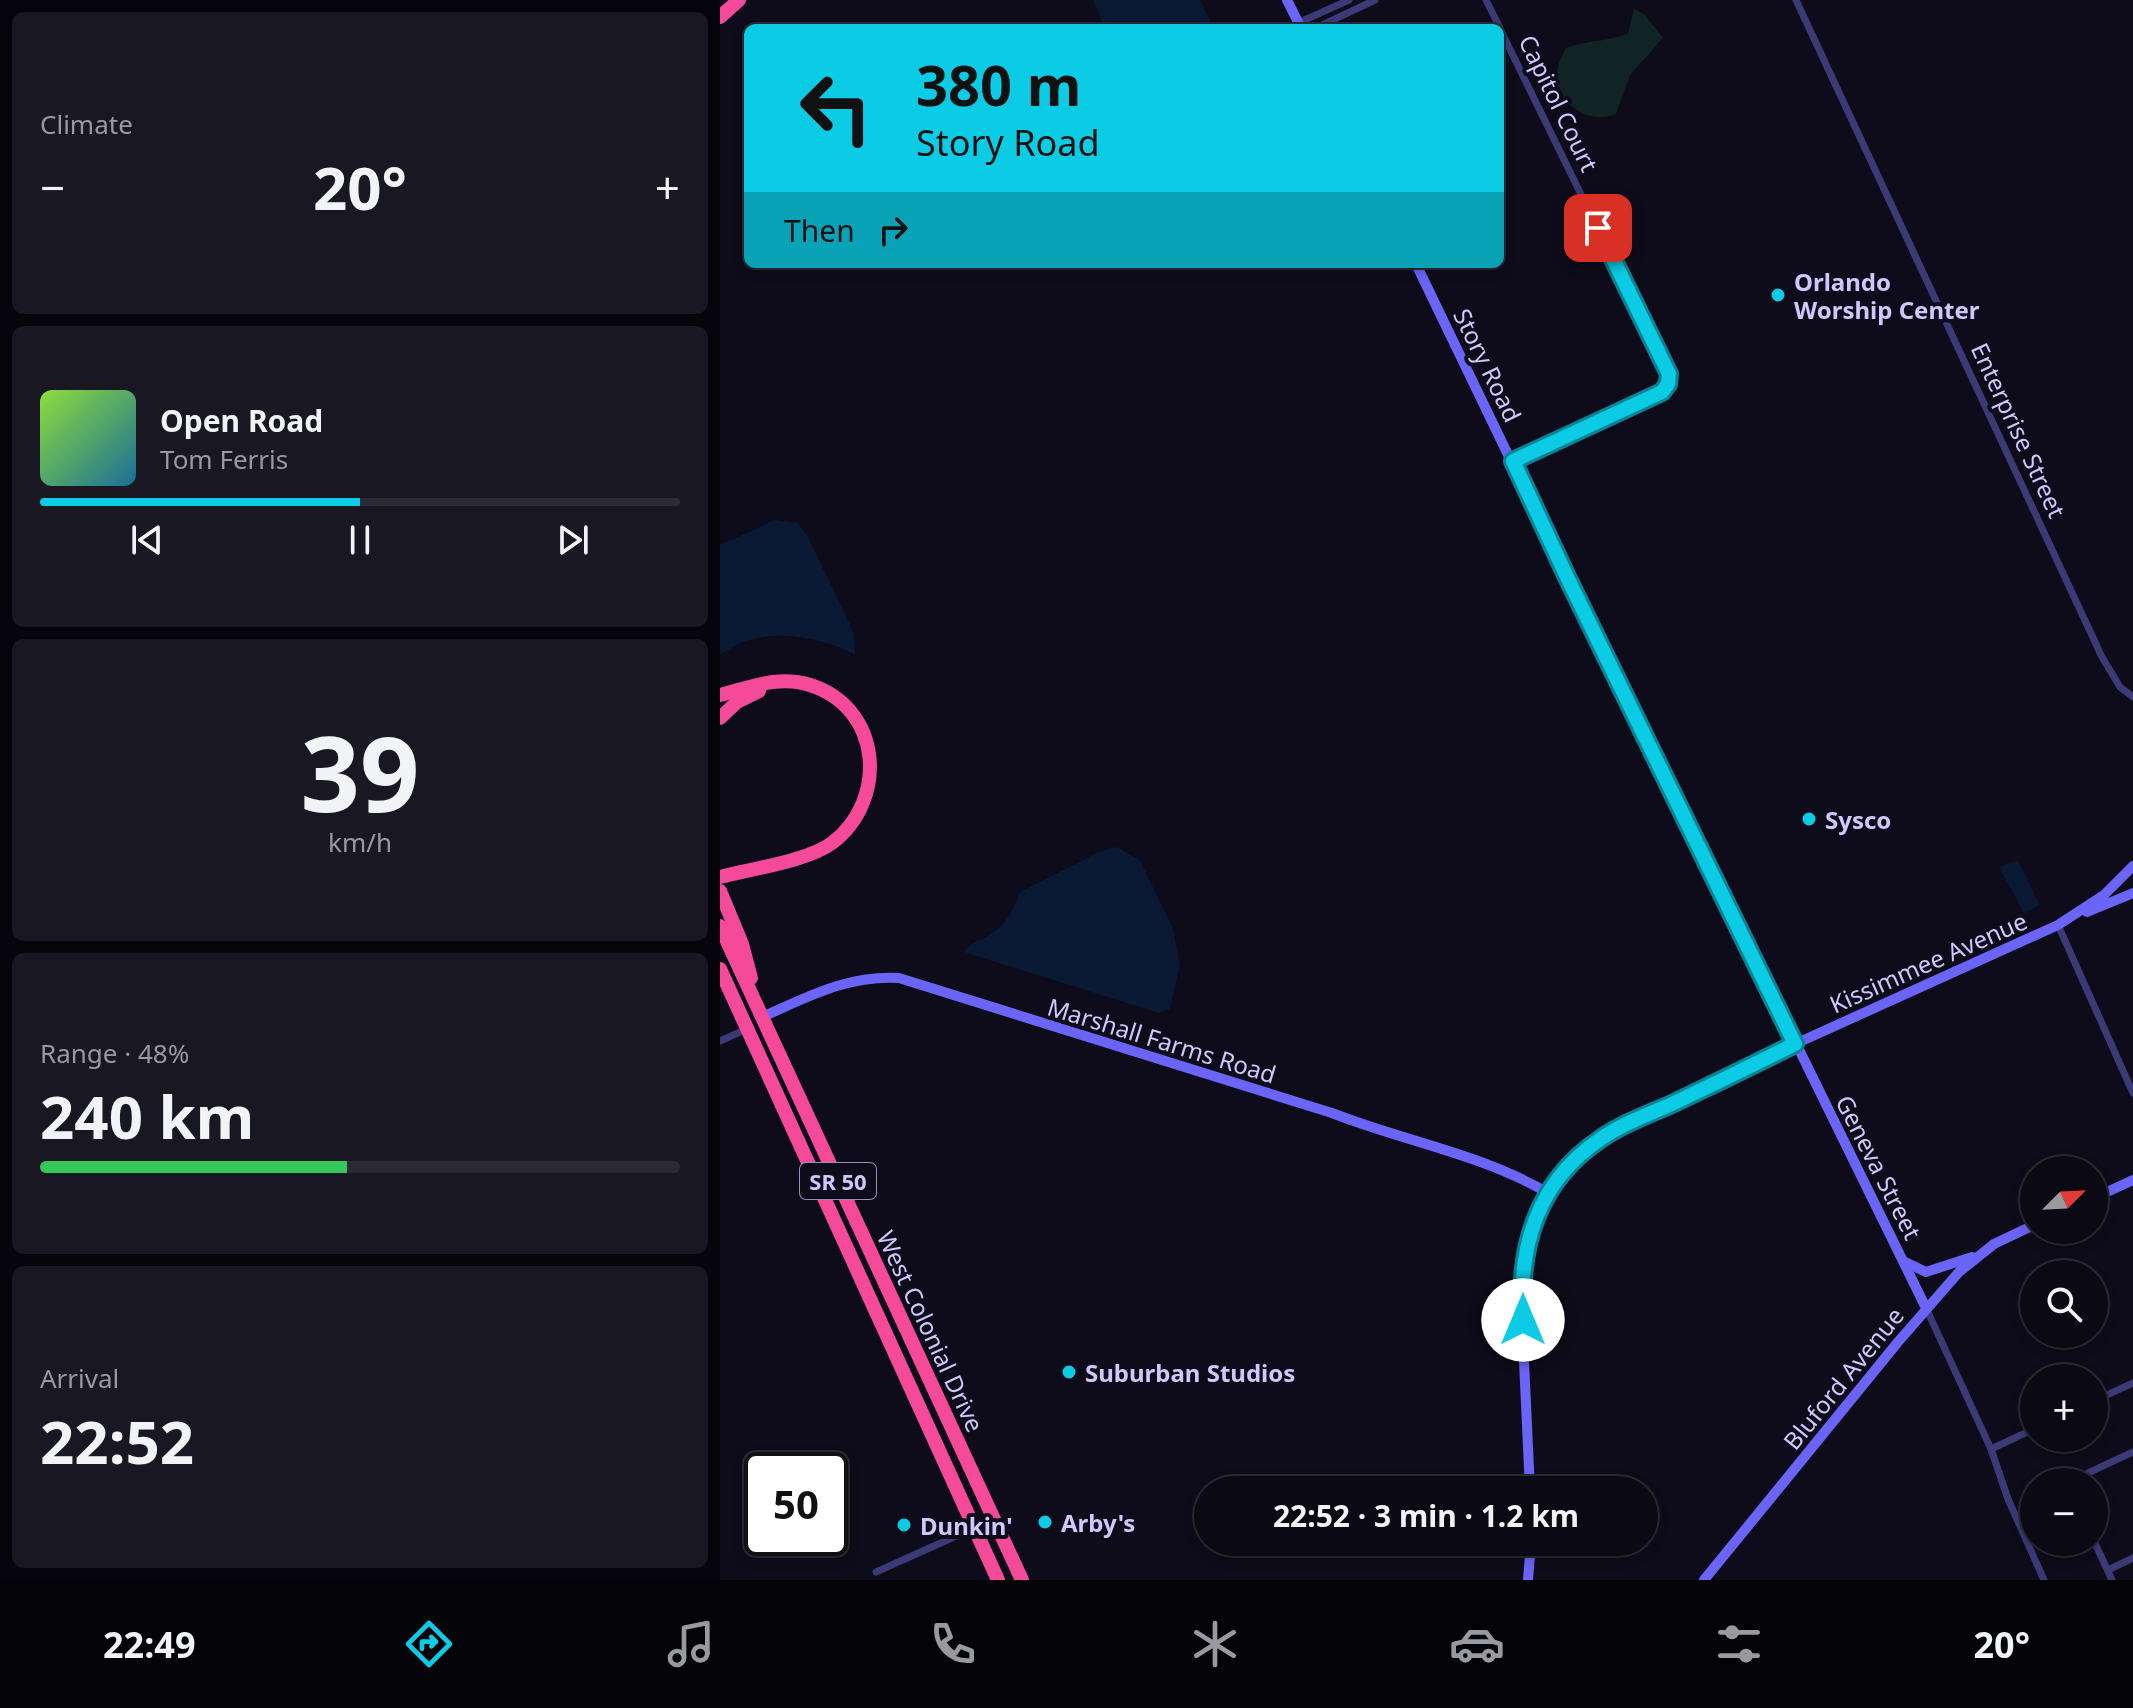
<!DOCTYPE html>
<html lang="en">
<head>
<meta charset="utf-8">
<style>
	:root { --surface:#0a0914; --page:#181722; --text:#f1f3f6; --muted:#999aa0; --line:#2a2a34; --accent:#0ccbe4 }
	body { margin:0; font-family:"Noto Sans",sans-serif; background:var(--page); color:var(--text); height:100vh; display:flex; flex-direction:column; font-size:30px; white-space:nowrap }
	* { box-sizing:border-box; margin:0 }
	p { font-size:26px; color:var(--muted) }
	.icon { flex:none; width:44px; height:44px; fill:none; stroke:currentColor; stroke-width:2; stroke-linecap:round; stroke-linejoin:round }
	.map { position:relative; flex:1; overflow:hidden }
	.drawer { display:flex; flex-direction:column; gap:12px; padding:12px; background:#06050b; width:720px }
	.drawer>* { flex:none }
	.hud { position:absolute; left:24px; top:24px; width:760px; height:244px; border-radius:12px; box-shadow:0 4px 12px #0003,0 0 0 2px var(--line); background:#0ccbe4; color:#111; overflow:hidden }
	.needle { width:52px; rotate:66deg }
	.controls { position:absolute; left:1300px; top:1156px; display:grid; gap:16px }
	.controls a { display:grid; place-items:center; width:88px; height:88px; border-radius:50%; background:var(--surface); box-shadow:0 4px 12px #0003,0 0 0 2px var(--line); font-size:40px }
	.speed { position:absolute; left:24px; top:1452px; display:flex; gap:16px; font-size:40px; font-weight:700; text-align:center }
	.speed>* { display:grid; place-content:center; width:104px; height:104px; border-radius:50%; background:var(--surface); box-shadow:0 4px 12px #0003,0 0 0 2px var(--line); line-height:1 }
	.speed .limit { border:4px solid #111; border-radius:12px; background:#fff; color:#111 }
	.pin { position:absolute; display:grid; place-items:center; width:68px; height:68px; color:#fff; margin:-34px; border-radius:16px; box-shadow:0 4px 12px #0006 }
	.me { position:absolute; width:88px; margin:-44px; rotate:0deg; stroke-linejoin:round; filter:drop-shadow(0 0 6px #0008) }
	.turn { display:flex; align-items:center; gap:28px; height:168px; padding:0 40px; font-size:36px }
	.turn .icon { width:104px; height:104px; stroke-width:2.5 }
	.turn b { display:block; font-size:56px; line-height:68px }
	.then { display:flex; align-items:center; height:76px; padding:0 40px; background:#0003; gap:16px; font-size:30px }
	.big { font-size:60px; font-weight:700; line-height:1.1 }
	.drawer .widget { flex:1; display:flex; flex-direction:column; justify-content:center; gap:12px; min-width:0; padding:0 28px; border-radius:12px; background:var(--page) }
	.drawer .dial { align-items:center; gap:0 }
	.dial b { font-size:104px; line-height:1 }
	.song { display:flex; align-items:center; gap:24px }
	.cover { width:96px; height:96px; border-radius:12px; background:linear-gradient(135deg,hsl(90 70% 55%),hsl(200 70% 35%)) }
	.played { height:8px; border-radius:4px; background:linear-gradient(90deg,var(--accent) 50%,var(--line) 50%) }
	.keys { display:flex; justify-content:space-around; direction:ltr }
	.heat { display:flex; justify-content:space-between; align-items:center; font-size:44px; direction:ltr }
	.charge { height:12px; border-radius:6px; background:linear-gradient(90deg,#34c759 48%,var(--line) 0) }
	.trip { position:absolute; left:474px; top:1476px; width:464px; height:80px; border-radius:40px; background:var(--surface); box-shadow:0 4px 12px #0003,0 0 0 2px var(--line); font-weight:700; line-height:80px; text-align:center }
	.dock { display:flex; height:128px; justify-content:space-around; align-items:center; background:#040408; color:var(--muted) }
	.dock .icon { width:56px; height:56px }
	.dock .selected { color:var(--accent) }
	.dock b { font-size:36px; color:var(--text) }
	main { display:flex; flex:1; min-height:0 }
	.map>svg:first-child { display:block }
	.green { fill:#0f2423 }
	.water { fill:#0a1934 }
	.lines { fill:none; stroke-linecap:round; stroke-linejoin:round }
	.street { stroke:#3c3977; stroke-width:7 }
	.secondary { stroke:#6a64f7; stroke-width:10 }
	.highway { stroke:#f54999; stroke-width:14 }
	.route-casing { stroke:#088494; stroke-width:20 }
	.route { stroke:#0ccbe4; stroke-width:14 }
	.poi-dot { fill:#0ccbe4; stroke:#0e0c1a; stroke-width:3 }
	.labels { text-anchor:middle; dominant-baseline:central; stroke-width:8; stroke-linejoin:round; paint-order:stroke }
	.shield { fill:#0e0c1a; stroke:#9590b8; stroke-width:2 }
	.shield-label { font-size:22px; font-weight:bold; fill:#cfc8fc }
	.street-label { font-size:24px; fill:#cfc8fc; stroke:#0e0c1a }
	.poi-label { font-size:24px; font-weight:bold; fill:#cfc8fc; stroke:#0e0c1a; text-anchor:start }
</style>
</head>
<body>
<main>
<section class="drawer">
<div class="widget"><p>Climate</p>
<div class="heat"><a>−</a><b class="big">20°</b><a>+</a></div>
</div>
<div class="widget">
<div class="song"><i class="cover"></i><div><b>Open Road</b><p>Tom Ferris</p></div></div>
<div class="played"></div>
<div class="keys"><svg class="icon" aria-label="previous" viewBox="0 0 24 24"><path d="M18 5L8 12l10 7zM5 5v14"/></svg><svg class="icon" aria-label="pause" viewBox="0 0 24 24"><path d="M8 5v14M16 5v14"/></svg><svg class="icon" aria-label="next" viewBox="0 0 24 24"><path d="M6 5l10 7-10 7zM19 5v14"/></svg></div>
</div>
<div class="widget dial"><b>39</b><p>km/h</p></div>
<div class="widget"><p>Range · 48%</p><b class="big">240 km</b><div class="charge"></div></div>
<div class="widget"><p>Arrival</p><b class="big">22:52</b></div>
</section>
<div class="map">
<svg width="1413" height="1580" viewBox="0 0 1413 1580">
	<rect width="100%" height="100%" fill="#0e0c1a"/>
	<path class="green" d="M914 9 924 14 943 38 910 75 896 114C869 126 836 103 837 73 837 65 842 56 846 48 866 41 887 41 908 34Z"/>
	<g class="water">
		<path d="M373 0H480L494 28H385Z"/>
		<path d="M55 520 77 523 87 535 134 633 135 654C102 639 65 630 29 640 19 643 9 650 0 654V545Z"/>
		<path d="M396 847 420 860 453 929 460 965 450 1009 439 1013 244 952C251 941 260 941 271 934 288 923 293 910 300 892L381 851Z"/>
		<path d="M1298 860 1320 905 1304 913 1279 867Z"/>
	</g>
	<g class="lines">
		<g class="street">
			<path d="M766 0 780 28"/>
			<path d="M1076 0 1382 657 1400 687 1413 697"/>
			<path d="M578 23 629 0"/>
			<path d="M596 28 655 0"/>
			<path d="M780 29 949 374 948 384 942 392 793 461"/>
			<path d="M1338 925 1413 1093"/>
			<path d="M0 1041 27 1029"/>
			<path d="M1206 1308 1271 1449 1288 1499 1324 1580"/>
			<path d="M1374 1401 1413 1383"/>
			<path d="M1271 1449 1314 1429"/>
			<path d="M1349 1482 1413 1452"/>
			<path d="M1374 1541 1392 1580"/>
			<path d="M1388 1570 1413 1558"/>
			<path d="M156 1572 254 1528"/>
		</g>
		<g class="secondary">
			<path d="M567 0 581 28"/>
			<path d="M696 264 847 577 1206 1308"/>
			<path d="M1367 912 1413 893"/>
			<path d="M42 1017C88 997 127 975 179 978L612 1113C683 1141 762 1154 828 1193"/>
			<path d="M1374 1198 1413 1180"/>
			<path d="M1185 1262 1206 1272 1252 1257"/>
			<path d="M810 1490 801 1297 804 1261 813 1222 828 1193 851 1164 882 1137 1075 1044 1338 925 1384 895 1413 866"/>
			<path d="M808 1580 811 1542"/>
			<path d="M984 1580 1178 1342 1239 1272 1274 1244 1314 1225"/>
		</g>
		<g class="highway">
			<path d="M0 17 19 0"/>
			<path d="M0 695C31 687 59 675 90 685 163 708 168 801 112 843 88 861 30 869 0 877"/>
			<path d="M0 718 17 702 39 691"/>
			<path d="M0 891 22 944 31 978"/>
			<path d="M0 926 302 1580"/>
			<path d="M0 969 278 1580"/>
		</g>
	</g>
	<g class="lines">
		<defs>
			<path id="route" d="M803 1320C798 1246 817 1181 882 1138 903 1123 930 1114 954 1103 994 1084 1035 1064 1075 1044L847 577 793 461 942 392 948 384 949 374 878 228"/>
		</defs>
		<use href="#route" class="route-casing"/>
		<use href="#route" class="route"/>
	</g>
	<g class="poi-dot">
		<circle cx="1058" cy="295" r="8"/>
		<circle cx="1089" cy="819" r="8"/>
		<circle cx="349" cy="1372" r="8"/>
		<circle cx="325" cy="1522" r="8"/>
		<circle cx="184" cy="1525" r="8"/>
	</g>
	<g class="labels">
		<rect class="shield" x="80" y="1163" width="76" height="36" rx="6"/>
		<g class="shield-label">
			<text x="118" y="1181">SR 50</text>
		</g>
		<g class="street-label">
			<text transform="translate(839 103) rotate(64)">Capitol Court</text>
			<text transform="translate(768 365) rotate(64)">Story Road</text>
			<text transform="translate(1299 430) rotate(65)">Enterprise Street</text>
			<text transform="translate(1208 962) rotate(-24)">Kissimmee Avenue</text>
			<text transform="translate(442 1040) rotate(17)">Marshall Farms Road</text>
			<text transform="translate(1159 1167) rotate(63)">Geneva Street</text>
			<text transform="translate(211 1331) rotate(65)">West Colonial Drive</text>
			<text transform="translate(1123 1378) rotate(-51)">Bluford Avenue</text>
		</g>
		<g class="poi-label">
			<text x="1074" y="281">Orlando<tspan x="1074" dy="28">Worship Center</tspan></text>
			<text x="1105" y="819">Sysco</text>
			<text x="365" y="1372">Suburban Studios</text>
			<text x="341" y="1522">Arby's</text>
			<text x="200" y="1525">Dunkin'</text>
		</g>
	</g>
</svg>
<div class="controls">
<a><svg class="needle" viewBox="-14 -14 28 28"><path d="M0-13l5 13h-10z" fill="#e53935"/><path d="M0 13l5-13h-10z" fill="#999aa0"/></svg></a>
<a><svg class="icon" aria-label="search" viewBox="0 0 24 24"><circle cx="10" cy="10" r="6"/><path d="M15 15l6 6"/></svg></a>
<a>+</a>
<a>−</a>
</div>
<div class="speed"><div class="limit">50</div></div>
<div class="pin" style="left:878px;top:228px;background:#d93025"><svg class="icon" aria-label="arrive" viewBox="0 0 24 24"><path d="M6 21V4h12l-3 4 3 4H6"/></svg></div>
<svg class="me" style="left:803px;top:1320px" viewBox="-20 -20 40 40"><circle r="19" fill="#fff"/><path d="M0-13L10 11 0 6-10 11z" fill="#0ccbe4"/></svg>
<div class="trip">22:52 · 3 min · 1.2 km</div>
<div class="hud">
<div class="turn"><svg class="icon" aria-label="left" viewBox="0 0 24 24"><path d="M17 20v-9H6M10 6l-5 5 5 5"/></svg><div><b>380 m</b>Story Road</div></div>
<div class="then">Then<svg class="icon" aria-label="right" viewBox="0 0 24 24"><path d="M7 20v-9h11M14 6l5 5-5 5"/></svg></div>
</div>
</div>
</main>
<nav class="dock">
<b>22:49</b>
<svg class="icon selected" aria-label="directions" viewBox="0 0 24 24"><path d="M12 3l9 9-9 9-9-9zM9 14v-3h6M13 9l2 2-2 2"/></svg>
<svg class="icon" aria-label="music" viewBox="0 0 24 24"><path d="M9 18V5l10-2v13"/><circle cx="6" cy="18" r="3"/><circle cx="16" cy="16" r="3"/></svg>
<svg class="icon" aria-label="phone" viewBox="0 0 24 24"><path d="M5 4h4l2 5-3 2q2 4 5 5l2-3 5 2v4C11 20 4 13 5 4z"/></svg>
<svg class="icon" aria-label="climate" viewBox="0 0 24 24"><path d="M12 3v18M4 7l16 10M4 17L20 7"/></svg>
<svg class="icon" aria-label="car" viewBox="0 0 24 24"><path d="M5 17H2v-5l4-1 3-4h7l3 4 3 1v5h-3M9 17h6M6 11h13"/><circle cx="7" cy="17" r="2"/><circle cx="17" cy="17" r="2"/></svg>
<svg class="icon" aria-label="filters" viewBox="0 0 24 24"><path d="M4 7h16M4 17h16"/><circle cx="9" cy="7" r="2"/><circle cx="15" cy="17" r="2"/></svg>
<b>20°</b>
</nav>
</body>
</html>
